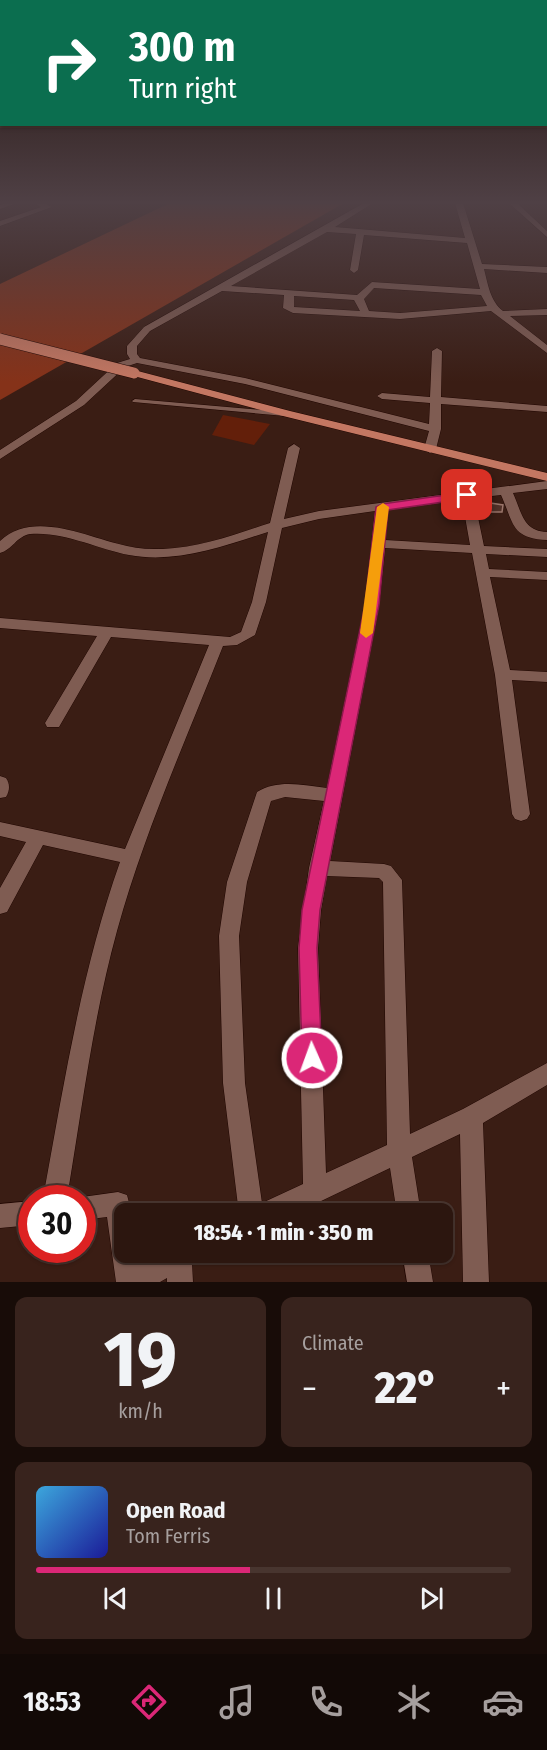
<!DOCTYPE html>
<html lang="en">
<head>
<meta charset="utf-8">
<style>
	:root { --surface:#2c160f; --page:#38231d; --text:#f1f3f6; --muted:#a69f9e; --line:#48352f; --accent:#db2777 }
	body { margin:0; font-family:"Fira Sans Condensed",sans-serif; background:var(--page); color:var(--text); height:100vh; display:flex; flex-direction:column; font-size:22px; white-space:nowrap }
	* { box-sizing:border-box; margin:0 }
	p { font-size:20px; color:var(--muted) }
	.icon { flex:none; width:33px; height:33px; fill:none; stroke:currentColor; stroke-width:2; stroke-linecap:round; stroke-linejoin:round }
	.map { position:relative; height:1282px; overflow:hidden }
	.panel { display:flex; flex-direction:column; gap:15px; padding:15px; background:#180c08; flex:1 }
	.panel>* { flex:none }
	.banner { position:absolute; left:0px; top:0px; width:548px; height:126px; box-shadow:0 2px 4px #0004,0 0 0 2px var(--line); background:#0b6e4f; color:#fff; overflow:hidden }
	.speed { position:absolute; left:18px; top:1185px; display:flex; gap:12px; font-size:30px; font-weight:700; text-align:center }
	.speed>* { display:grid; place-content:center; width:78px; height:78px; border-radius:50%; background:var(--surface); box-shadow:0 2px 4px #0004,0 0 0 2px var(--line); line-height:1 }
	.speed .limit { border:9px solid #d22; background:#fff; color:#111 }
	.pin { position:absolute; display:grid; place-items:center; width:51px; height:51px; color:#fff; margin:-26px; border-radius:12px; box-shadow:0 3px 9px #0006 }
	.me { position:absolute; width:66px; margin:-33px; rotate:358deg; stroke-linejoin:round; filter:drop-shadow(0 0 4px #0008) }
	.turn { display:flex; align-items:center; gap:21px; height:126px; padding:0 30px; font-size:27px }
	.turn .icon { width:78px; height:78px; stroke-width:2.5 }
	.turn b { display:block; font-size:42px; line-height:51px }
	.big { font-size:45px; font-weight:800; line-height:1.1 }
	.panel .widget { flex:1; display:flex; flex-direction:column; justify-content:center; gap:9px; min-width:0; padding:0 21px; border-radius:12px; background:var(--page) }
	.panel .dial { align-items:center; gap:0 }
	.dial b { font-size:78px; line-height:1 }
	.song { display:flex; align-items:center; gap:18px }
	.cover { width:72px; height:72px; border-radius:9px; background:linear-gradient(135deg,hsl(200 70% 55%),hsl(240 70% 35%)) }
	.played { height:6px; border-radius:3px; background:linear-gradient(90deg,var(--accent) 45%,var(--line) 45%) }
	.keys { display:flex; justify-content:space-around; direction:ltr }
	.heat { display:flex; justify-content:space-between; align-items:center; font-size:33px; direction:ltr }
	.panel .tiles { flex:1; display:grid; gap:15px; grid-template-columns:1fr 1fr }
	.widget:last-child { grid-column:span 2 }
	.trip { position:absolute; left:114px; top:1203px; width:339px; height:60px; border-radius:12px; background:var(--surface); box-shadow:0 2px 4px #0004,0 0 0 2px var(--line); font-weight:800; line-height:60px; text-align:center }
	.dock { display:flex; height:96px; justify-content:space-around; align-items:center; background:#120906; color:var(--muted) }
	.dock .icon { width:42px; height:42px }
	.dock .active { color:var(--accent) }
	.dock b { font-size:27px; color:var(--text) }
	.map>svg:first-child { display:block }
	.green { fill:#631f0a }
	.water { fill:#853219 }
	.building { fill:#523229; stroke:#9b766b; stroke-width:1.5 }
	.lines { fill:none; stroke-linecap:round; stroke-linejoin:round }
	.service-casing { stroke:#200601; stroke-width:1 }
	.minor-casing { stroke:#200601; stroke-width:1 }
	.primary-casing { stroke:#200601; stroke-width:1 }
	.service { fill:#7f5c52; fill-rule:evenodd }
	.minor { fill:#7f5c52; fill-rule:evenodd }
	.primary { fill:#c37762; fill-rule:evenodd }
	.primary-bridge-casing { stroke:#200601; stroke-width:12; stroke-linecap:butt }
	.primary-bridge { stroke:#c37762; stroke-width:11 }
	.route { fill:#db2777; stroke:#8e194d; stroke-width:1.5 }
	.slow { fill:#f59e0b }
</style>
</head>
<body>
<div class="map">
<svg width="547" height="1282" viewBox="0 0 547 1282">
	<rect width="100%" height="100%" fill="#3a1d14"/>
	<path class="green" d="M223 415 270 424 254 445 212 435Z"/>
	<path class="water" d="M170 203H344L0 400V284Z"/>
	<path class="building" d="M477 501 503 505 502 512H479Z"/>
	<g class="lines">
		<defs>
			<path id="service" d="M135 399 285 412 288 414 285 416 133 402 132 401Z"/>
			<g id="minor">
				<path d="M6 203H17L0 209V205Z"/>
				<path d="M34 203H44L52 207 0 226V221L41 207Z"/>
				<path d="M364 203H373L335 227 465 238 455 203H463L482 264 547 267V273L484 269C488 284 490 301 503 311L547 309V315L510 316 547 345V353L491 311 400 319 293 313 283 308 284 295 222 291 150 331 137 346V354L140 358 245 378 429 424 430 403 382 399 377 396 382 393 430 397 432 351 437 348 442 351 441 397 547 406V412L441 404V429L436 449 430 453 424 449 429 431 245 384 137 363 125 367 84 405 0 459V450L76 401 117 363 130 359 127 354V346L144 327ZM327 232 356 234 350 270 354 273 358 270 364 235 467 243 480 289 372 282 357 295 231 286ZM374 288 481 295 487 306 400 313 369 311 364 299ZM294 296 354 300 360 311 294 307Z"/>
				<path d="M509 203H517L547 231V237Z"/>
				<path d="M294 444 300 448 284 519 319 511 547 481V489L513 493C522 513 523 531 547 532V540C511 538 514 524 501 495L474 498 484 546 547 549V557L486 554 489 569 547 572V580L490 577 510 670 547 672V682L512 680 530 814 527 819 521 821 515 819 512 814 495 675 472 553 385 548 379 605 330 861 384 864 391 866 402 880 410 1134 463 1109 547 1063V1085L483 1123 489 1282H463L460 1134 412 1157 421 1214H397L390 1168 294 1214H239L223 1083 219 936 227 882 257 792C277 779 304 785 327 788L365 605 375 511 319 519 282 528 266 602 255 635 237 645 223 646C186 740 144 833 117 931 93 1018 82 1109 67 1198H43C64 1084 81 972 120 862L43 845 7 912 0 914V888L26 842 0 836V822L125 849 209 645 111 637 59 727H47L45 723 97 636 0 628V618L230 637 241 632 252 602 268 532C224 546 176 564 129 555 98 549 63 531 30 534 17 536 12 550 0 553V541C34 509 88 538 127 546 139 549 151 549 163 549 200 548 236 534 270 523L288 448ZM462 500 470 545 385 540 388 510ZM285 797 324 801 309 868 298 948 303 1184 262 1203 245 1083 239 936 247 882 271 801ZM327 876 379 878 383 882 387 1145 326 1173 318 948 321 910Z"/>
				<path d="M0 776 6 778C10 784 10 790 6 797L0 798Z"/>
				<path d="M118 1192 127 1195 132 1214H124V1252H138L139 1265 162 1252H199L196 1261 192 1263 193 1282H167V1278L160 1282H116L107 1217 82 1220V1198H75Z"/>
				<path d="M32 1201V1225L0 1228V1204Z"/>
				<path d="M402 1252H428L433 1282H407Z"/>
			</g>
			<path id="primary" d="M134 370 290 411 547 473V481L283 416 130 375 129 373Z"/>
		</defs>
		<use href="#service" class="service-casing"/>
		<use href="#minor" class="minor-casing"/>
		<use href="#primary" class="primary-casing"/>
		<use href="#service" class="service"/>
		<use href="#minor" class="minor"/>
		<use href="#primary" class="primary"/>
		<defs>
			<path id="primary-bridge" d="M0 339 134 373"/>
		</defs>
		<use href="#primary-bridge" class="primary-bridge-casing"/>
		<use href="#primary-bridge" class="primary-bridge"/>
	</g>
	<linearGradient id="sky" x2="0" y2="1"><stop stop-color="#20100b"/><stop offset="0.53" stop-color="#4f4045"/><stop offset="1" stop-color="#4f4045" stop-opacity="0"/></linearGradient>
	<rect width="547" height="382" fill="url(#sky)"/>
	<path class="route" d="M467 492 473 495 471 498 388 510 379 605 320 910 317 948 322 1058 319 1064 312 1067 304 1064 302 1058 299 948 302 910 365 605 376 507 382 504Z"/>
	<path class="slow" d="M383 503 389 507 373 633 366 638 360 633 377 507Z"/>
</svg>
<div class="speed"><div class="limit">30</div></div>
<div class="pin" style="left:467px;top:495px;background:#d93025"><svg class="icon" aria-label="arrive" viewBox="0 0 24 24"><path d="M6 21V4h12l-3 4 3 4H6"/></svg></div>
<svg class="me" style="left:312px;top:1058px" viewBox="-20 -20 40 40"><circle r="17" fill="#db2777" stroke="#fff" stroke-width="3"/><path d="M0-11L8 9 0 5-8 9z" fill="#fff"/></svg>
<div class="trip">18:54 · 1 min · 350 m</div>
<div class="banner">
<div class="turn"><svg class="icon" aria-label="right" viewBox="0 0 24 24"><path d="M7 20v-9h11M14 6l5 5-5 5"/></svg><div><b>300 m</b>Turn right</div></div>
</div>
</div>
<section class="panel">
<div class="tiles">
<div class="widget dial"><b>19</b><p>km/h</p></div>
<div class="widget"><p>Climate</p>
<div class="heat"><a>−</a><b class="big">22°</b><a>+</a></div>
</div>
<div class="widget">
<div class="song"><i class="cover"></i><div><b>Open Road</b><p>Tom Ferris</p></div></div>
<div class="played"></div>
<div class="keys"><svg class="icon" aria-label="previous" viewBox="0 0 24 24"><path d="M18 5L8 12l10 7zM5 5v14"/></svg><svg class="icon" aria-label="pause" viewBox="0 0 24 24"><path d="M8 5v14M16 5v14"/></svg><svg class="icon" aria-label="next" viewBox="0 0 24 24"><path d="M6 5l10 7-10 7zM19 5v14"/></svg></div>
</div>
</div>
</section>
<nav class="dock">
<b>18:53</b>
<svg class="icon active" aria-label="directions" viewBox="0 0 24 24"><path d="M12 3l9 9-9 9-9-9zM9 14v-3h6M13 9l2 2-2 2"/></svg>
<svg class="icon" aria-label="music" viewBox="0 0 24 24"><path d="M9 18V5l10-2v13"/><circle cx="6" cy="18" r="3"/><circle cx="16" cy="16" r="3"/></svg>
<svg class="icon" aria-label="phone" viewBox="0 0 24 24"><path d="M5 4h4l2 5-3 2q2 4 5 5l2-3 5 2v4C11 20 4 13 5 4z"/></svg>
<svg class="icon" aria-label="climate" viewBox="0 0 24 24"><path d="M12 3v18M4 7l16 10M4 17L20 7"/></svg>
<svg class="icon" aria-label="car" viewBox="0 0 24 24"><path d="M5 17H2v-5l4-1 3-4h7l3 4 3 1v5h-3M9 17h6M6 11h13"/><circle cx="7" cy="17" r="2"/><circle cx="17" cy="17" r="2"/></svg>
</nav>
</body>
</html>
